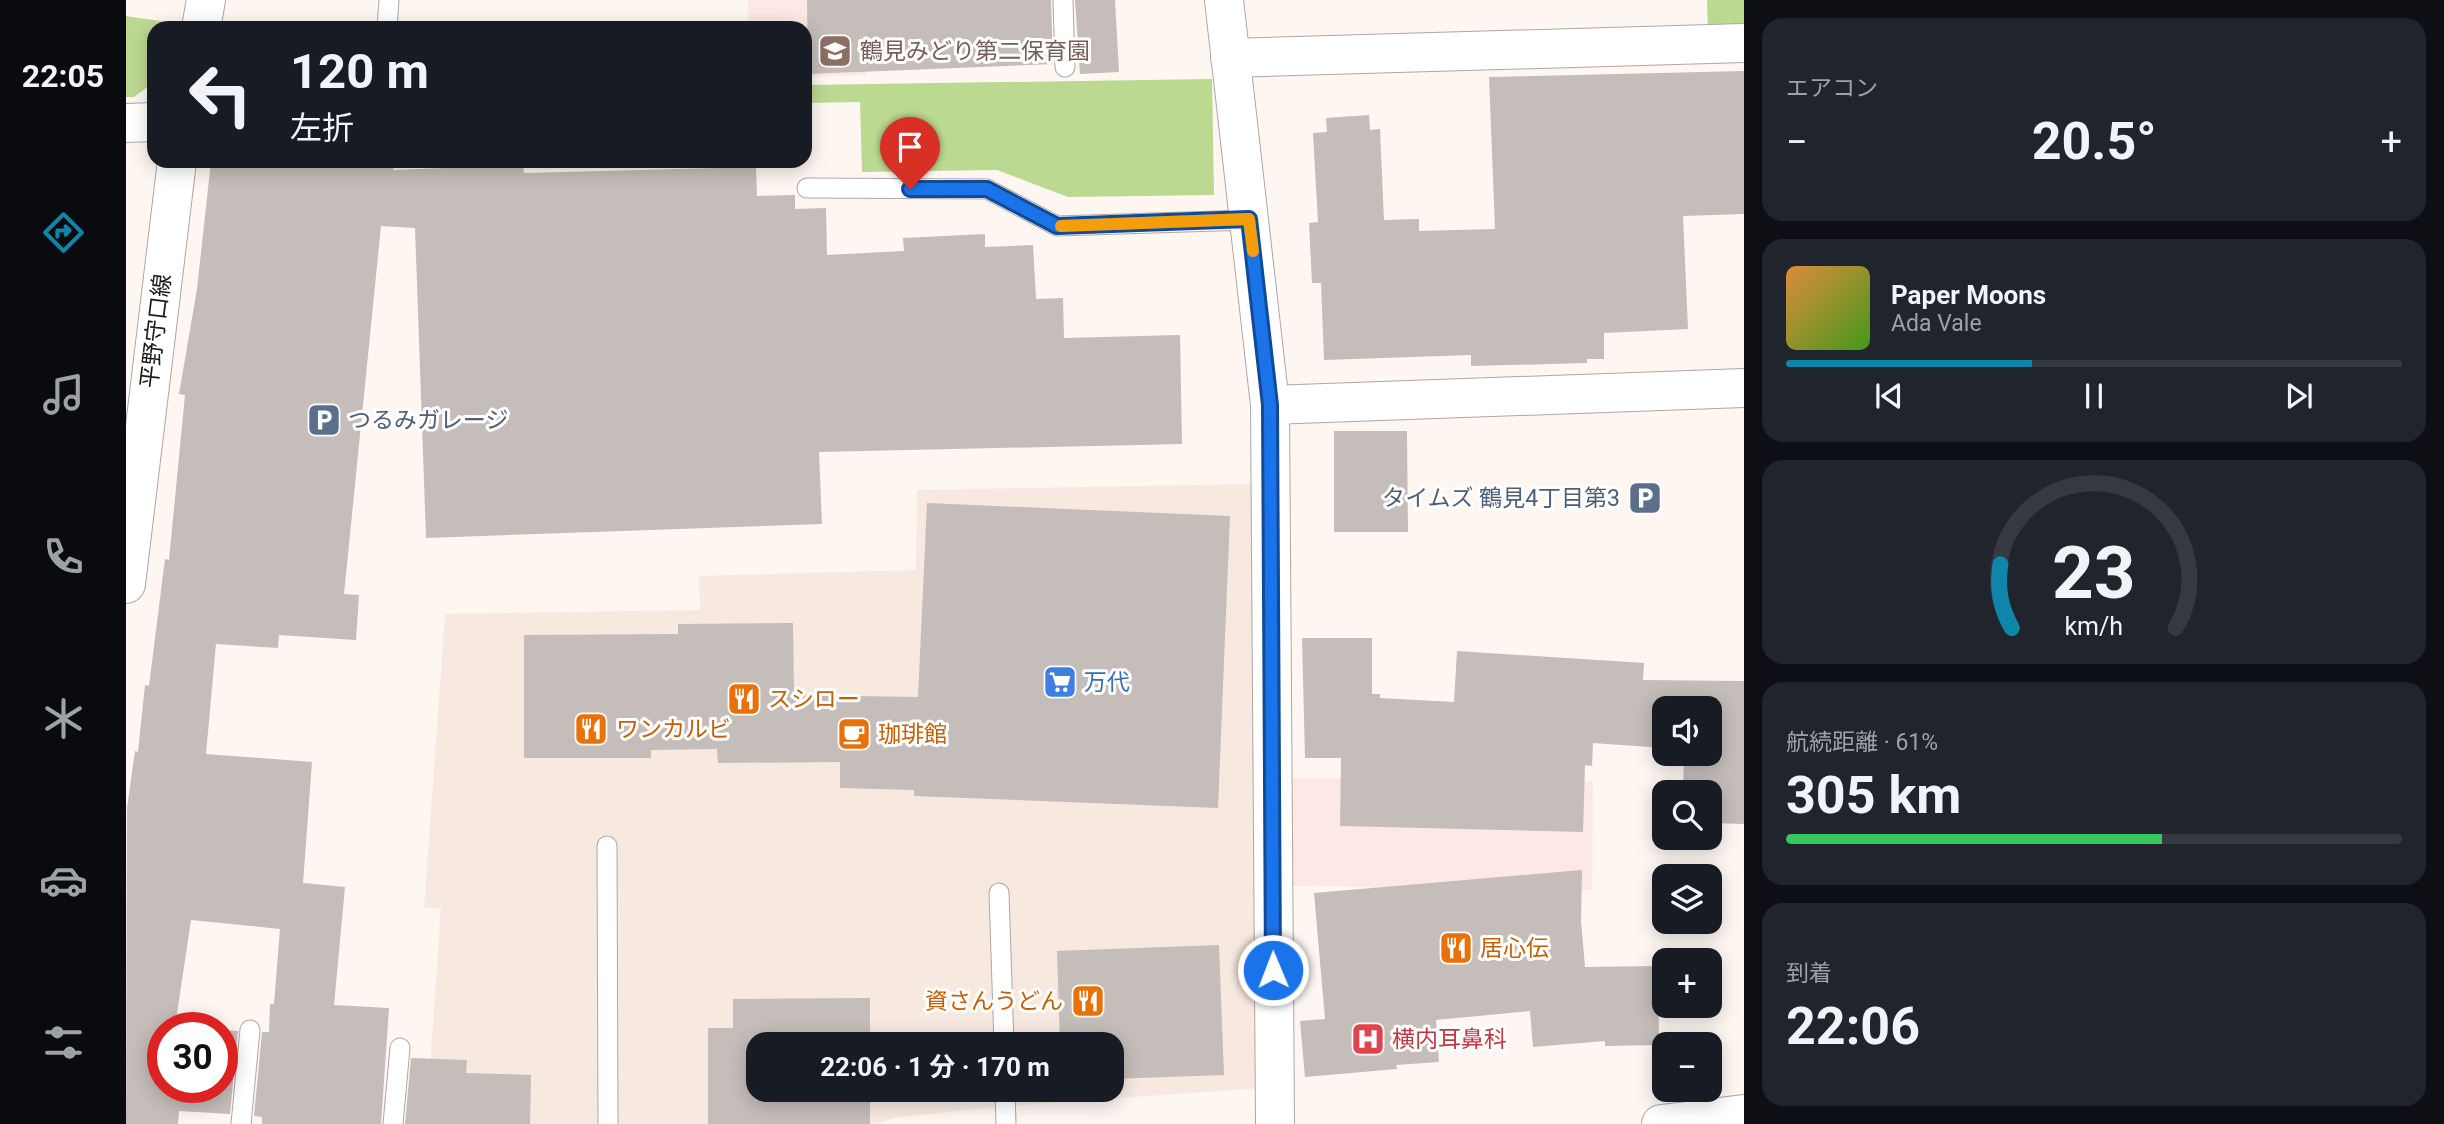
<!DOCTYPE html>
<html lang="ja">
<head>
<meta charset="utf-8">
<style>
	:root { --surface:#171b24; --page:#20242c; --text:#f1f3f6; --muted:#9ea1a6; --line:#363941; --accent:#0f85aa }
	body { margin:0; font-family:Roboto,"Noto Sans JP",sans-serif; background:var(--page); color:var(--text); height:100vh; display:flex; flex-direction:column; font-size:26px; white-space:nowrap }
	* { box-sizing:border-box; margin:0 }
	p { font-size:23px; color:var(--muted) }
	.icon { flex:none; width:38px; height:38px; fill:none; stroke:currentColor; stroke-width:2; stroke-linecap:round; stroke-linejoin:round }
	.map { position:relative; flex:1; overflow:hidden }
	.drawer { display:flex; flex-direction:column; gap:18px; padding:18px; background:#0d0f14; width:700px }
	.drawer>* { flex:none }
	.banner { position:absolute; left:21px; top:21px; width:665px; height:147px; border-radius:21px; box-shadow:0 4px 18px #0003; background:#171b24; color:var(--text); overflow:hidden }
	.fabs { position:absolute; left:1526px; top:696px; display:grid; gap:14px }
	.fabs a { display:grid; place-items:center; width:70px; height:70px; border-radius:14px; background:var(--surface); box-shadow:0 4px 18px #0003; font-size:35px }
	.speed { position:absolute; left:21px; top:1012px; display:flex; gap:14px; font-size:35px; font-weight:700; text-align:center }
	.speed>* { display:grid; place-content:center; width:91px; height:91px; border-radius:50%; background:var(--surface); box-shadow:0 4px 18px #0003; line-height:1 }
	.speed .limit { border:10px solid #d22; background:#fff; color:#111 }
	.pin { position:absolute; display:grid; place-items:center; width:60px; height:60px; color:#fff; margin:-72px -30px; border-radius:50% 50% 50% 0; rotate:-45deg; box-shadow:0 0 7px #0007 }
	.pin .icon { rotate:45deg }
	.me { position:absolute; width:77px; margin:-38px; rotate:359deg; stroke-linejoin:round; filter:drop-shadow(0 0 5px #0008) }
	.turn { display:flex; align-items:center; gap:24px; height:147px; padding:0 28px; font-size:32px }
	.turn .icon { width:91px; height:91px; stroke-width:2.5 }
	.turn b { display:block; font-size:49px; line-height:60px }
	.big { font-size:52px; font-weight:700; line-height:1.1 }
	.drawer .card { flex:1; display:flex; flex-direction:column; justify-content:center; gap:10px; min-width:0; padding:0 24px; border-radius:21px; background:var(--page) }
	.drawer .dial { align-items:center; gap:0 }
	.dial svg { height:182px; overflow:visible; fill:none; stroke:var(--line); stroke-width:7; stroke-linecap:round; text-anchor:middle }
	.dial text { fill:var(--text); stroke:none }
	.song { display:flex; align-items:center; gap:21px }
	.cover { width:84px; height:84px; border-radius:10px; background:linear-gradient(135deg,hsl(30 70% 55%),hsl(100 70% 35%)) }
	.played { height:7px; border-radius:4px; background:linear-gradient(90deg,var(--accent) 40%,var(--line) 40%) }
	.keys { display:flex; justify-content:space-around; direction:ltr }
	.heat { display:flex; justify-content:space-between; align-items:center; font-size:38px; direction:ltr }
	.charge { height:10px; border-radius:5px; background:linear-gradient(90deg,#34c759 61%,var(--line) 0) }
	.trip { position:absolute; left:620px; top:1032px; width:378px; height:70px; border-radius:21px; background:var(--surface); box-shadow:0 4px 18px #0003; font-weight:700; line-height:70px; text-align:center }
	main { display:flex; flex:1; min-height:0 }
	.tab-bar { display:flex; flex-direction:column; width:126px; justify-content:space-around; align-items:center; background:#090b0e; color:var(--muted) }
	.tab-bar .icon { width:49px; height:49px }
	.tab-bar .active { color:var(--accent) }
	.tab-bar b { font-size:32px; color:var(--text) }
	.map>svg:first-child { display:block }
	.built { fill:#f7e9df; fill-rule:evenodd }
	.education { fill:#fde8e5 }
	.green { fill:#bcd991 }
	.building { fill:#c4bdb9 }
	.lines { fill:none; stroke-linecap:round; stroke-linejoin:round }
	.service-casing { stroke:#aea7a2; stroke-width:21 }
	.minor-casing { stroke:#aea7a2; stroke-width:40 }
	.secondary-casing { stroke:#aea7a2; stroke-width:40 }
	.primary-casing { stroke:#aea7a2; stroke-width:40 }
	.service { stroke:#fff; stroke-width:19 }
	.minor { stroke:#fff; stroke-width:38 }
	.secondary { stroke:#fff; stroke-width:38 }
	.primary { stroke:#fff; stroke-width:38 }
	.route-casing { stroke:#114b97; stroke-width:18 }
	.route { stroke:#1a73e8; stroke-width:12 }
	.slow { stroke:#f59e0b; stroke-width:12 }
	.labels { text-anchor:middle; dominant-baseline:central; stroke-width:6; stroke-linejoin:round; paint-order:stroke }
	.education-label { font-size:23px; fill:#785e54; stroke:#fff; text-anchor:start }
	.street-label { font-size:23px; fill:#1c1917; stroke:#fff }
	.service-label { font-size:23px; fill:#4e5e75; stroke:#fff; text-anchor:start }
	.shop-label { font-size:23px; fill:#366cbe; stroke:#fff; text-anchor:start }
	.food-label { font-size:23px; fill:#c56008; stroke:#fff; text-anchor:start }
	.health-label { font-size:23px; fill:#be3a42; stroke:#fff; text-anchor:start }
</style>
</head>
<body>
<main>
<nav class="tab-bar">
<b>22:05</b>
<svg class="icon active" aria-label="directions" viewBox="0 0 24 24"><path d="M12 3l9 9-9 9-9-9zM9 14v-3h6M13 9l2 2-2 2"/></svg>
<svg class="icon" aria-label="music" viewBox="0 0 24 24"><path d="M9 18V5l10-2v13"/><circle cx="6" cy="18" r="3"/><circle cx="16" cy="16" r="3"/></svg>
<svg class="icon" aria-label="phone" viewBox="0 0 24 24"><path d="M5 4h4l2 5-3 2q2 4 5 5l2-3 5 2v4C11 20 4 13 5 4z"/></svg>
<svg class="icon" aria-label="climate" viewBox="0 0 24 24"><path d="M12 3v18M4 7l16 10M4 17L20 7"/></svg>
<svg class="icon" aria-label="car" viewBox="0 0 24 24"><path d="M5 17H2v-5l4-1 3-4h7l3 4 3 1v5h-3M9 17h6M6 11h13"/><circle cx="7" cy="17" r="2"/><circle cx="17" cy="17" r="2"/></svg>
<svg class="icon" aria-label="filters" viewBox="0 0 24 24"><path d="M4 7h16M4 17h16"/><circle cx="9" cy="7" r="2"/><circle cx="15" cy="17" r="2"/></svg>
</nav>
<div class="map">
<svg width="1618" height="1124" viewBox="0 0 1618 1124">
	<rect width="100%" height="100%" fill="#fdf6f1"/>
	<path class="built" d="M1125 484 1136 1088 891 1105 774 1117 747 1124H300L315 908H298L319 614 574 610 573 576 790 570 791 490ZM632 1045H985V1090H632Z"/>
	<g class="education">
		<path d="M622 0H737L740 75 679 77V28H623Z"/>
		<path d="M1166 778 1467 781 1466 890 1165 886Z"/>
	</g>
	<g class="green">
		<path d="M1581 0H1618V29L1582 31Z"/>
		<path d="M0 16 41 22 40 28H28V82L8 97H0Z"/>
		<path d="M1086 79 1088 195 942 197 871 170 736 172 734 102 679 103V85Z"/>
	</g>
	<g class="building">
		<path d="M681 0H925L927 64 682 74Z"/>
		<path d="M949 0H989L993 72 954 74Z"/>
		<path d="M1618 71V214L1557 216 1562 329 1478 333V359H1461V363L1345 366V355L1198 360 1195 283H1186L1183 223 1192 222 1187 133 1201 132 1200 118 1243 115 1244 130 1254 129 1258 220 1293 219V231L1369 229 1363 77Z"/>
		<path d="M85 161H268L267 170 397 165 398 173 630 167 631 196 669 195V209L700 208 701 255 778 251 777 238 859 234V247L907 245 910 299 937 298 938 338 1054 335 1056 444 693 452 696 524 300 538 289 228 255 226 218 594 233 595 230 640 153 635 152 648 90 644 80 754 186 762 177 883 219 887 208 1005 263 1008 255 1124H136V1117L128 1116 136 1032H143L144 1004H148L154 929 65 920 49 1027H37V1087H96V1030L112 1031 104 1114 53 1111 52 1124H0L1 808 9 751 12 752 19 685 23 686 39 559 43 560 59 395 53 394 71 289Z"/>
		<path d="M1208 431H1281L1282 532H1208Z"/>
		<path d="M801 503 1104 516 1092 808 788 796V790L714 788V762L592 763 591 749 525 750V758H398V635L552 634V624L667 623 668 695 792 697Z"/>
		<path d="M1176 638H1246V694H1254V698L1328 702 1331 651 1518 663 1517 680 1618 681V824L1584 823V793H1557L1558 754H1584V709H1538V748L1467 743 1466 766 1459 765 1457 832 1214 826 1215 758H1179Z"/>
		<path d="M1456 870 1455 921 1459 967 1532 966 1533 1045 1479 1046V1041L1407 1047 1404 1011 1310 1020 1313 1062 1270 1065 1271 1069 1179 1077 1174 1021 1199 1019 1188 893Z"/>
		<path d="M1093 945 1098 1075 985 1079V1045H934L931 951Z"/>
		<path d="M744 998V1045H632V1090H744V1124H582V1028H607V999Z"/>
		<path d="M285 1058 341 1060 340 1073 405 1075 404 1124H279Z"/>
	</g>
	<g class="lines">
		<defs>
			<g id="service">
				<path d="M937 0 939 67"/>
				<path d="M261 28 263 0"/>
				<path d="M681 188 861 189 931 226 1123 220"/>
				<path d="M481 846 482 1124"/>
				<path d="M873 893 878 1045"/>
				<path d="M879 1090 880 1124"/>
				<path d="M115 1124 124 1030"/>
				<path d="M267 1124 274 1048"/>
			</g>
			<g id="minor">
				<path d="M1098 0 1144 405 1149 1124"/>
				<path d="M1104 58 1618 43"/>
				<path d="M0 123 28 122"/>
				<path d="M1144 405 1618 388"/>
			</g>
			<g id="secondary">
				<path d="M75 28 80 0"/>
				<path d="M0 584 51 161"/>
			</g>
			<path id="primary" d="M1535 1124 1618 1114"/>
		</defs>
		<use href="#service" class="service-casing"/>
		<use href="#minor" class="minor-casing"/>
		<use href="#secondary" class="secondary-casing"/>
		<use href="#primary" class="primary-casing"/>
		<use href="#service" class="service"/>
		<use href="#minor" class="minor"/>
		<use href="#secondary" class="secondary"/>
		<use href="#primary" class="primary"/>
	</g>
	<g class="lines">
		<defs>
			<path id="route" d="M784 189H861L931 226 1123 219 1144 405 1147 970"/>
		</defs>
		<use href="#route" class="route-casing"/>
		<use href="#route" class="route"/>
		<path class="slow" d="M935 226 1123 219 1127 251"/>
	</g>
	<defs>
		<symbol id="school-square" viewBox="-11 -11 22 22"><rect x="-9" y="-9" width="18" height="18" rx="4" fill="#8d6e63" stroke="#fff"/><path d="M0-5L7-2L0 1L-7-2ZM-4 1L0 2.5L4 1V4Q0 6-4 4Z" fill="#fff"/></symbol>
		<symbol id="parking-square" viewBox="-11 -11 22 22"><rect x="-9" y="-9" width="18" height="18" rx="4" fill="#5c6f8a" stroke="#fff"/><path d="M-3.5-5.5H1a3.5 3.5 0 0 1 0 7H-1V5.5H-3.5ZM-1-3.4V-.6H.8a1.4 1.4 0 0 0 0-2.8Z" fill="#fff"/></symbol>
		<symbol id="supermarket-square" viewBox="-11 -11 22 22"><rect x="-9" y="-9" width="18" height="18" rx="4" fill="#3f7fe0" stroke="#fff"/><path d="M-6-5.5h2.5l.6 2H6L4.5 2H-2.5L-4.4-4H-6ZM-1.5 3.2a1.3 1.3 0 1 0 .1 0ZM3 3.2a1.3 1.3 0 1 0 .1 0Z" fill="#fff"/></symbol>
		<symbol id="restaurant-square" viewBox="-11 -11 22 22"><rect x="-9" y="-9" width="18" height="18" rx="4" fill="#e8710a" stroke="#fff"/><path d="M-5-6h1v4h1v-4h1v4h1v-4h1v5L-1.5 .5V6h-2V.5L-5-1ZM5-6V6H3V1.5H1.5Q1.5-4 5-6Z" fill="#fff"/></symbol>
		<symbol id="cafe-square" viewBox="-11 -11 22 22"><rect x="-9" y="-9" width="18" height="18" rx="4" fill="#e8710a" stroke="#fff"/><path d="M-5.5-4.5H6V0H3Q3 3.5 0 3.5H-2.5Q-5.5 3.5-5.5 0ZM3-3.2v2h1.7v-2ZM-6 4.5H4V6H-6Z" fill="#fff"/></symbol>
		<symbol id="hospital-square" viewBox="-11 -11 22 22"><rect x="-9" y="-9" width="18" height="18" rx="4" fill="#e0444e" stroke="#fff"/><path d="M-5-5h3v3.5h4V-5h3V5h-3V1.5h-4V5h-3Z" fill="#fff"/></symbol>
	</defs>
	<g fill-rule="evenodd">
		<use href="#school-square" x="690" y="32" width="38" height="38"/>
		<use href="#parking-square" x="179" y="401" width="38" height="38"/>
		<use href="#parking-square" x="1500" y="479" width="38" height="38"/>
		<use href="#supermarket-square" x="915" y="663" width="38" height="38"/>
		<use href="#restaurant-square" x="599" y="680" width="38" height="38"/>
		<use href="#restaurant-square" x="446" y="710" width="38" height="38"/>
		<use href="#cafe-square" x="709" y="715" width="38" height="38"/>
		<use href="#restaurant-square" x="1311" y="929" width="38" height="38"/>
		<use href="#restaurant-square" x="943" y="982" width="38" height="38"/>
		<use href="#hospital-square" x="1223" y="1020" width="38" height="38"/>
	</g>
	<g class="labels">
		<g class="education-label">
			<text x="734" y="51">鶴見みどり第二保育園</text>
		</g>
		<g class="street-label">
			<text transform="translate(30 331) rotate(-83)">平野守口線</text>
		</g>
		<g class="service-label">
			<text x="222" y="420">つるみガレージ</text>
			<text x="1494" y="498" text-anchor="end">タイムズ 鶴見4丁目第3</text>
		</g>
		<g class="shop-label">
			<text x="958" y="682">万代</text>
		</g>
		<g class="food-label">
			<text x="642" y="699">スシロー</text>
			<text x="490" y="729">ワンカルビ</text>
			<text x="752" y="734">珈琲館</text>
			<text x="1354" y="948">居心伝</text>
			<text x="937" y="1001" text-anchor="end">資さんうどん</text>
		</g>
		<g class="health-label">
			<text x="1266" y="1039">横内耳鼻科</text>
		</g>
	</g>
</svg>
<div class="fabs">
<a><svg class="icon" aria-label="sound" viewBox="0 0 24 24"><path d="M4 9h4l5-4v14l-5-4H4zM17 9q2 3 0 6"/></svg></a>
<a><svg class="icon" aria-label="search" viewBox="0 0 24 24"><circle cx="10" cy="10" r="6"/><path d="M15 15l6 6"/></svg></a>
<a><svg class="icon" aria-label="layers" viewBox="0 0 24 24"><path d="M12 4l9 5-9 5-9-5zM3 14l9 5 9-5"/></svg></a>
<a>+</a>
<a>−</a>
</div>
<div class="speed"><div class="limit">30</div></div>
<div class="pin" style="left:784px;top:189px;background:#d93025"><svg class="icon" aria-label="arrive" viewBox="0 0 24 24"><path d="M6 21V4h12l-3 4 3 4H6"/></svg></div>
<svg class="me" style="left:1147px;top:970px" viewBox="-20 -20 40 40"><circle r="17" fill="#1a73e8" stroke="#fff" stroke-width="3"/><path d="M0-11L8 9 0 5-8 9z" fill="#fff"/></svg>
<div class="trip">22:06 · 1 分 · 170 m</div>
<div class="banner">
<div class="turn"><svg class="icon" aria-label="left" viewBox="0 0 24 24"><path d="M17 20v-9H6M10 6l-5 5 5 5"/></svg><div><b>120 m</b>左折</div></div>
</div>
</div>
<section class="drawer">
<div class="card"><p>エアコン</p>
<div class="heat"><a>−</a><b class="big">20.5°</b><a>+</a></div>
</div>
<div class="card">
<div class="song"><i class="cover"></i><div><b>Paper Moons</b><p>Ada Vale</p></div></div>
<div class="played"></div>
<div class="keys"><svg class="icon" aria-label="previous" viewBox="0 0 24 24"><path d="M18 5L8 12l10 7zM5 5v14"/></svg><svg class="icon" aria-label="pause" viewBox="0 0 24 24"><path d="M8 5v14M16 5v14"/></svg><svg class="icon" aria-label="next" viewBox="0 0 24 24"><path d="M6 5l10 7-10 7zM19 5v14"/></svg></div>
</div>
<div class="card dial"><svg viewBox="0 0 100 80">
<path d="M14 69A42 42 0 1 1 86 69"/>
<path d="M14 69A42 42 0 0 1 9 41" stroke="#0f85aa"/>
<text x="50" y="56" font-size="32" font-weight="700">23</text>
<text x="50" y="72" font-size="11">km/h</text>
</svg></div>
<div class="card"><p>航続距離 · 61%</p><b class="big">305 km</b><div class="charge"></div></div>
<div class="card"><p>到着</p><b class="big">22:06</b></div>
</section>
</main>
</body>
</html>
